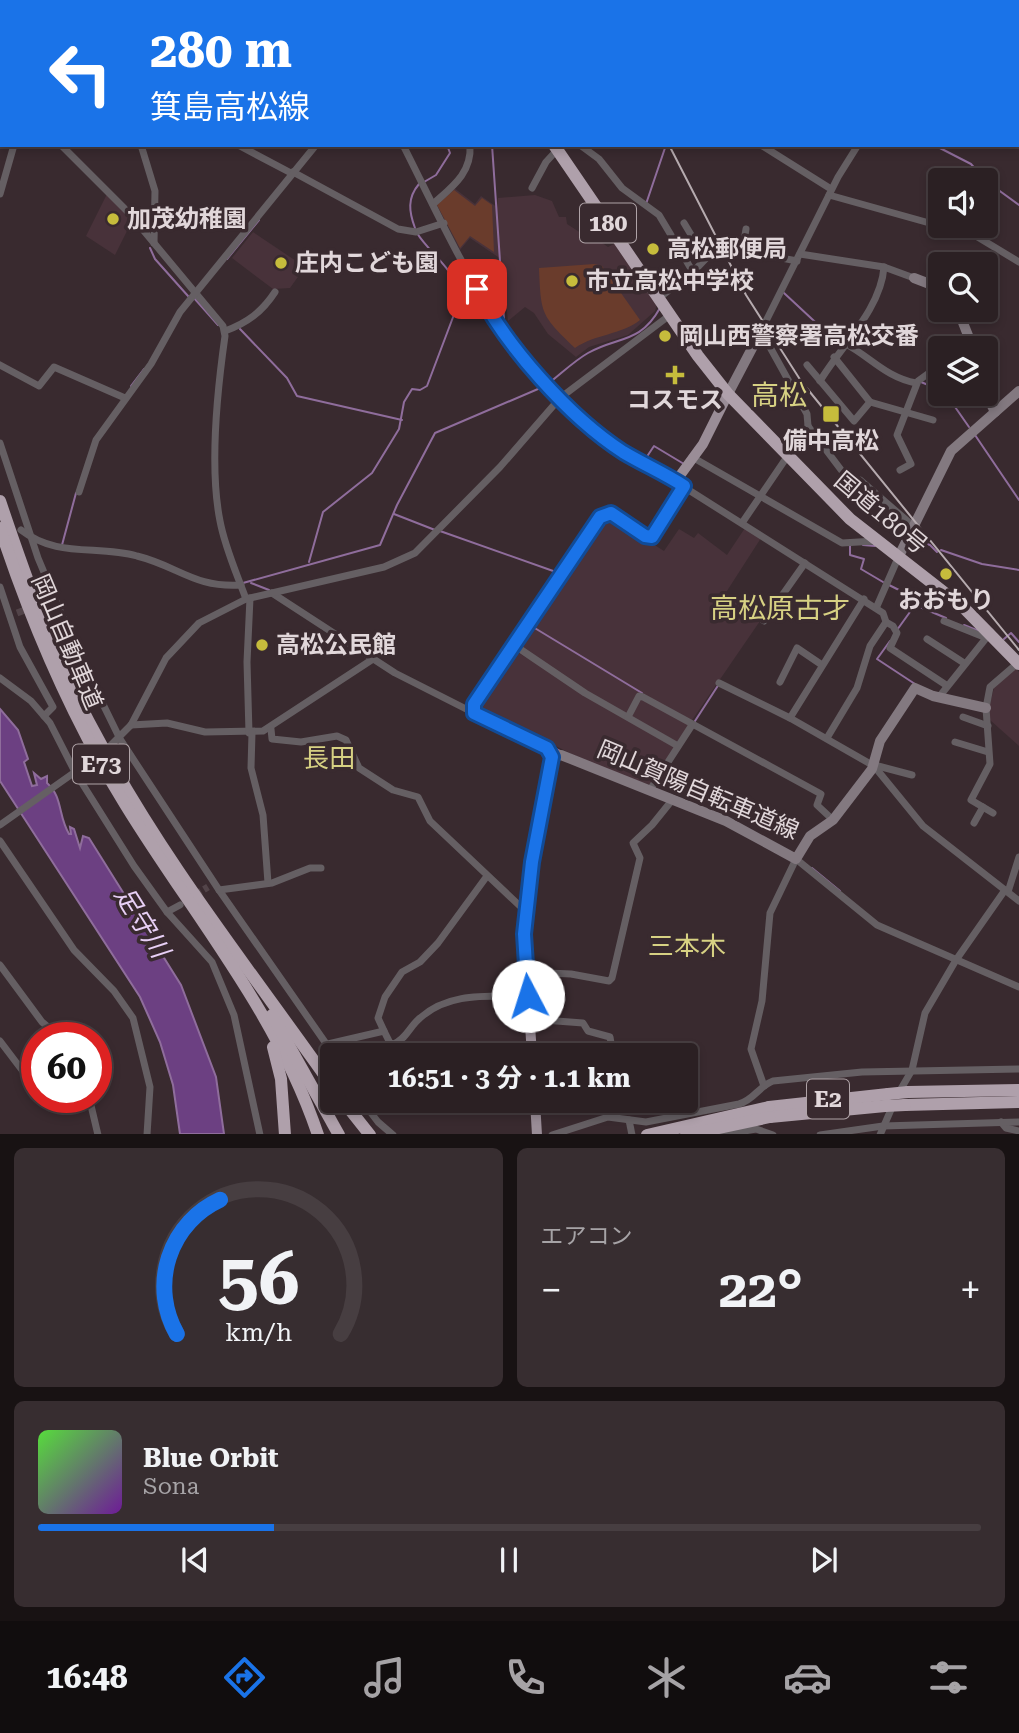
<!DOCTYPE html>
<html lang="ja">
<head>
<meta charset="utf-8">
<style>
	:root { --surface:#2b2023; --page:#372d30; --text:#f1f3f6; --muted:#a6a3a6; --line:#473e41; --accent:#1a73e8 }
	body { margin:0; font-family:"Roboto Serif","Noto Sans JP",serif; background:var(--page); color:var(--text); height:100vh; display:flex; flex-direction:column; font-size:26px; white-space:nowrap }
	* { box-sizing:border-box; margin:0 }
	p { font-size:23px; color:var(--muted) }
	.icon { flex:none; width:38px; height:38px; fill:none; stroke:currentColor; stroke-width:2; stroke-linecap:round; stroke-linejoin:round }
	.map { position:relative; height:1134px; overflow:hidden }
	.sheet { display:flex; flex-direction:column; gap:14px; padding:14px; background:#181213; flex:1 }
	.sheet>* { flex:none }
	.guide { position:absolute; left:0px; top:0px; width:1020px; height:147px; box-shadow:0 4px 10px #0003,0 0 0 2px var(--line); background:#1a73e8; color:#fff; overflow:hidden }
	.tools { position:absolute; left:928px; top:168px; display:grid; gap:14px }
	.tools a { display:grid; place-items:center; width:70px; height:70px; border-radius:7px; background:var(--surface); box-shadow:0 4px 10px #0003,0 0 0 2px var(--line); font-size:35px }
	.speed { position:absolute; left:21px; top:1022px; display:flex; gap:14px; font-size:35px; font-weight:700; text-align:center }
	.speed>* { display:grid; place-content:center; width:91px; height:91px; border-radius:50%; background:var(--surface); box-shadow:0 4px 10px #0003,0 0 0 2px var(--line); line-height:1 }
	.speed .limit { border:10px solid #d22; background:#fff; color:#111 }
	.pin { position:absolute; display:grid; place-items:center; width:60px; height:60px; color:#fff; margin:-30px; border-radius:14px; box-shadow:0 4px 10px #0006 }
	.me { position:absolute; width:77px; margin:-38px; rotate:355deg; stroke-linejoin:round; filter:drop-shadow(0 0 5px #0008) }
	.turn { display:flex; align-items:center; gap:24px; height:147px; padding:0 35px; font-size:32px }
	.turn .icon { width:91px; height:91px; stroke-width:2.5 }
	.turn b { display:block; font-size:49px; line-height:60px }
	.big { font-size:52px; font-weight:700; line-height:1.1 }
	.sheet .card { flex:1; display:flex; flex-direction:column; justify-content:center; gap:10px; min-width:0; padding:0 24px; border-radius:10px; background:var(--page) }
	.sheet .dial { align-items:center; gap:0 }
	.dial svg { height:182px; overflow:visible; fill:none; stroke:var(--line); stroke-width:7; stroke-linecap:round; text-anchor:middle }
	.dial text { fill:var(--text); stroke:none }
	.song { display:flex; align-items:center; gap:21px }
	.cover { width:84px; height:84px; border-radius:10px; background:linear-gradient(135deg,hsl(110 70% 55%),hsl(280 70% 35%)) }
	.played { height:7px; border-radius:4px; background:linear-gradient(90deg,var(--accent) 25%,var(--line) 25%) }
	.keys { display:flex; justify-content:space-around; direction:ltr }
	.heat { display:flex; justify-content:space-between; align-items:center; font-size:38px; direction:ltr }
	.sheet .tiles { flex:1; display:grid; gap:14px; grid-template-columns:1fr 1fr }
	.card:last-child { grid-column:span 2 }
	.trip { position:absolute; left:320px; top:1043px; width:378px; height:70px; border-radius:7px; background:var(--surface); box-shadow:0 4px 10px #0003,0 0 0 2px var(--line); font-weight:700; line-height:70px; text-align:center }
	.tab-bar { display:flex; height:112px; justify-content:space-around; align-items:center; background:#110d0e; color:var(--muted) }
	.tab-bar .icon { width:49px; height:49px }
	.tab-bar .selected { color:var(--accent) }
	.tab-bar b { font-size:32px; color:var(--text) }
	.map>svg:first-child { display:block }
	.built { fill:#48323a }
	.green { fill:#6a3c2c }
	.water { fill:#6c4082; stroke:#8f6d9c; stroke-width:2 }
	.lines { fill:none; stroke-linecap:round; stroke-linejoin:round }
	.stream { stroke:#8f6d9c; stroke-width:2 }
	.street-tunnel { stroke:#524449; stroke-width:7; stroke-dasharray:7 3.5; stroke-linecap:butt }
	.street { stroke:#655f63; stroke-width:7 }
	.secondary { stroke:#837980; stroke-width:10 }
	.primary { stroke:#9a8d97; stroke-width:10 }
	.highway { stroke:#afa0ab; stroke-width:12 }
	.rail { stroke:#b6abaf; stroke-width:2 }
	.highway-bridge { stroke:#afa0ab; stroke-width:12 }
	.route-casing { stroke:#114b97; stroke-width:18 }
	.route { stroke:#1a73e8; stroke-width:12 }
	.poi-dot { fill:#c6bc3c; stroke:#392a2f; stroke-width:2.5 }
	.labels { text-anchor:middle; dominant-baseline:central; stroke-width:7; stroke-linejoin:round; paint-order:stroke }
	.shield { fill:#392a2f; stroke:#afa3a7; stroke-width:2 }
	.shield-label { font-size:23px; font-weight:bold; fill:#e1d7da }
	.poi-label { font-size:24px; font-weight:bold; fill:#e1d7da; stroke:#392a2f; text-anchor:start }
	.street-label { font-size:24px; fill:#e1d7da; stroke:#392a2f }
	.neighbourhood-label { font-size:26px; fill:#d7d183; stroke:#392a2f }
	.water-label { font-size:26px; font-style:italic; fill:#e8d0f6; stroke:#392a2f }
	.quarter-label { font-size:28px; fill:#d7d183; stroke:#392a2f }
</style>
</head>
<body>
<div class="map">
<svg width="1019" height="1135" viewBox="0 0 1019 1135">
	<rect width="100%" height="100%" fill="#392a2f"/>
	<g class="built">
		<path d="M454 188 475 204 481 196 497 207 498 198 535 195 552 201 559 217H566L567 224 581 233H588L608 247 616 243 657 304 655 311 628 335 589 347 576 357 548 334 534 313 525 307 508 321 501 259 470 238 460 250 436 203Z"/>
		<path d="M107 194 132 221 115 255 86 236Z"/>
		<path d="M253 232 305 267 290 288 273 289 232 258Z"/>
		<path d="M606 514 664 551 679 529 694 538 698 533 727 555 745 528 761 538 725 594 760 621 677 742 584 690 520 647 518 642Z"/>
		<path d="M517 652 676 746 650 785 596 766 475 706 511 654Z"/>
		<path d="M1016 668 1019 672V746L990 720 989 708 994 688Z"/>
	</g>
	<g class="green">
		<path d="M454 190 475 206 482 198 492 205 494 252 470 236 460 248 437 205Z"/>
		<path d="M594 264 602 266 640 320C621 335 595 334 575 348 541 315 541 315 539 268Z"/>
	</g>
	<path class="water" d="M0 709 18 730 28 759 24 762 32 786 37 785 34 773 41 779 47 776V783C63 797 58 816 69 834H71L70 827 74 829 80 848 83 836 89 838 181 985 216 1077 224 1134H180L173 1085 160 1042 140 997 0 781Z"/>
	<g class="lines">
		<g class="stream">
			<path d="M186 0 188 2"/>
			<path d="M319 0V2"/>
			<path d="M386 0 389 2"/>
			<path d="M732 0V2"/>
			<path d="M515 2H516"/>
			<path d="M847 2V0"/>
			<path d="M492 145 504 319"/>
			<path d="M934 145 971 164 985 180"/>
			<path d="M986 181 1019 205"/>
			<path d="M424 182 436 175 450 153 447 145"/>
			<path d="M646 204 666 145"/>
			<path d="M415 228C409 212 407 198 419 184"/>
			<path d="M149 232 151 220"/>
			<path d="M150 248 155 259 188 296"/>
			<path d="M718 250 725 248 741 251"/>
			<path d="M227 259 259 220"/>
			<path d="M784 293 841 346"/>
			<path d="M194 298 218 325"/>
			<path d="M240 329 287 378 297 396 402 420"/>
			<path d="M518 344 559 393"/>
			<path d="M921 382 940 390"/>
			<path d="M549 383C562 373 574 361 588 353 618 336 640 344 660 308"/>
			<path d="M131 386 144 369"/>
			<path d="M946 394 969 427"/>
			<path d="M975 435 1019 500"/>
			<path d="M644 461 654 446 684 464"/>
			<path d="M394 514 435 530"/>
			<path d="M440 531 556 572"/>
			<path d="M911 539 930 545 937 552"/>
			<path d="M62 545 76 493"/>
			<path d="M863 545 875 546"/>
			<path d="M850 546V555L864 559 861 569 883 582"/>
			<path d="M941 550 982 564 1019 570"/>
			<path d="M309 562 323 512 372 473 399 429 404 402 412 389 420 390 427 386 458 304C465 276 430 255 417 233"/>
			<path d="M243 583 380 545 397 505 435 433 545 386"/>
			<path d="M251 583 269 590"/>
			<path d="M889 585 909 595 915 605 946 618"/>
			<path d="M964 625 979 631"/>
			<path d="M533 627 642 693"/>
			<path d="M897 630 915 605"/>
			<path d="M1004 639 1011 633 1019 642"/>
			<path d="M890 641 877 659 915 684"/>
			<path d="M695 721 719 684"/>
			<path d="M550 746 560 751"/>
			<path d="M812 868 840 891"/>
		</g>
		<g class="street-tunnel">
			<path d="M17 613 49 601"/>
			<path d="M195 895 208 887"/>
		</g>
		<g class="street">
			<path d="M3 0 7 2"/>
			<path d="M214 0 216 2"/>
			<path d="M329 0 330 2"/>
			<path d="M600 0 601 2"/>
			<path d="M23 2 25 0"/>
			<path d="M108 2V0"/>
			<path d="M230 2 232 0"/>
			<path d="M587 2 589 0"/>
			<path d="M948 2 949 0"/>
			<path d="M1018 33H1019"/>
			<path d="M1018 115H1019"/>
			<path d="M0 127 2 128"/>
			<path d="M61 145 129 213 223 326 225 336C217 392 209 466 220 521 225 548 237 574 246 599"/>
			<path d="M141 145 155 191 154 243"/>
			<path d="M238 145 291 173"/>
			<path d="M403 145C453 244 499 352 586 424 613 447 644 464 676 481"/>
			<path d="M580 145 599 159 622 188 659 215 693 272 659 298"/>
			<path d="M761 145 831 189"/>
			<path d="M858 145 838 177 759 335 766 340 807 414 808 426 848 479 860 480 912 525"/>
			<path d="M293 172 398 229 416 232 444 223"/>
			<path d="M532 188 546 162 557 150"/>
			<path d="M0 194 14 145"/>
			<path d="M829 195 976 236 1019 262"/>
			<path d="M433 204C452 187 472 173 470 145"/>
			<path d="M684 223 705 258"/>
			<path d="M746 229 743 247 745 251 797 261"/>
			<path d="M800 254 884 267 914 278"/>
			<path d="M693 272 715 249"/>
			<path d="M225 331C247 323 262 312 275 292"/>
			<path d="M844 343C871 357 885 377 916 383"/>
			<path d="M0 365 39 386 54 367 125 398"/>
			<path d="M807 365 854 421 870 402 834 357"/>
			<path d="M820 381C841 346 881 309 884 267"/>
			<path d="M870 402 933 420"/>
			<path d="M0 443 38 558 77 651 120 739 219 890 334 1055"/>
			<path d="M692 457 842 543 875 541"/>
			<path d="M900 470 911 464 897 435 918 381 940 365"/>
			<path d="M684 487 883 613 886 622 870 646 857 688 827 738"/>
			<path d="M79 492 96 440 151 364 180 312 316 145"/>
			<path d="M742 523 808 426"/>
			<path d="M21 530C57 558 97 545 137 556 178 566 194 588 241 585"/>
			<path d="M0 587 20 647 53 707 44 716"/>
			<path d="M272 593 395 673 474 713"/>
			<path d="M877 606 898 558"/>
			<path d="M764 621 805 563"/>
			<path d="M944 621 984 637"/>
			<path d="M886 622 893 626 897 633 890 648 946 685"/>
			<path d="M927 639 964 663"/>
			<path d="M514 645 585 693 678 746"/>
			<path d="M0 678 31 701 50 723 75 772 134 866 167 912 212 962 234 1015 260 1135"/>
			<path d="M780 682 797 648 822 665"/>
			<path d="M719 683 790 718 874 766 923 826 1019 901"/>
			<path d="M939 697 991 632"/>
			<path d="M628 717 639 696 643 697 821 794 817 805 833 820"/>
			<path d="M963 717 988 726"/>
			<path d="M790 718 864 599"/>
			<path d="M131 725 167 723 205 732 263 731 373 659"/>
			<path d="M271 729 272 739 301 742 337 736 346 740 359 768 393 790 418 797 430 821 521 907 527 908"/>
			<path d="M249 733 247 662 250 598"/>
			<path d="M252 733 251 768 263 815 268 883"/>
			<path d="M955 742 988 752"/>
			<path d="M110 746 131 725 166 658 199 623 246 599 384 567 415 553 500 467 560 398 670 315"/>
			<path d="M877 769 878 766 912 775"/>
			<path d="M650 790 692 725"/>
			<path d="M993 813 971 800 990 764 986 708 990 687 1019 662"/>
			<path d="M974 823 983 807"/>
			<path d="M0 825 92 760"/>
			<path d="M0 841 74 950 114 991 133 1018 150 1087 147 1135"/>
			<path d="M219 890 272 883 310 868H321"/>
			<path d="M1008 892 1019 857"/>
			<path d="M167 912 180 905"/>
			<path d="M0 965 42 1022 61 1038"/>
			<path d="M526 972 571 974 609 981 612 978 640 858 633 843 652 825 673 799"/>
			<path d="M530 1019 583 1023 588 1031 610 1037 613 1055"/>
			<path d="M384 1031 390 1043 394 1044C408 1037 409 1027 420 1018 450 991 490 997 528 996"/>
			<path d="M0 1041 25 1074 37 1081"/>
			<path d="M328 1044 384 1031 378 1018 385 997 402 972 420 962 438 943 487 876"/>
			<path d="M764 1086 751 1049 762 1001 770 913 796 859 877 925 1019 987"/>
			<path d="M898 1094 912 1070 925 1013 956 960 1005 890"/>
			<path d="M89 1097 98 1135"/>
			<path d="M362 1101 378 1122 393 1135"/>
			<path d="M629 1120 632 1135"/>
			<path d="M1001 1122 1006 1128 1019 1131"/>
			<path d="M552 1135 608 1117 646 1122 739 1104C754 1100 759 1086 773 1081L862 1072 1019 1069"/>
			<path d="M722 1135 756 1129 773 1135"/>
			<path d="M820 1135 883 1126 1019 1122"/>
			<path d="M880 1135 893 1105"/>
		</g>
		<g class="secondary">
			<path d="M914 278 940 288"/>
			<path d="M958 310 973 348"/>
			<path d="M985 391 995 412"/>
			<path d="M728 394 759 335"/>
			<path d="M898 558 951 451 1019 391"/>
			<path d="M552 757 561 755 726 821 796 859 810 836 833 820 872 769 880 741 915 688 933 696 986 708"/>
		</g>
		<g class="primary">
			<path d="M532 1055 524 934 532 861 552 757 546 748 474 713V704L600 517 611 513 645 536 654 535 684 487 676 481 703 444 728 394"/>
			<path d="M535 1101 537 1135"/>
		</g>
		<g class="highway">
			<path d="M447 0 449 2"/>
			<path d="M554 145 698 356 728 394 850 519 964 608 1019 664"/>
			<path d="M0 501C27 581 55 661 96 735 162 860 251 971 332 1086"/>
			<path d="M0 528C32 625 71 717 125 804 191 912 277 1012 318 1135"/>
			<path d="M272 1015 339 1135"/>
			<path d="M273 1047 281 1079 285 1135"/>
			<path d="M908 1092 1019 1090"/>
			<path d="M343 1101 370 1135"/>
			<path d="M905 1105 1019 1102"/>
			<path d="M769 1107 888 1094"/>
			<path d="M770 1117 885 1106"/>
		</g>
		<g class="rail">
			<path d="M593 0 594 2"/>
			<path d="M669 145 746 295 801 381 1019 650"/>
		</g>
		<g class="highway-bridge">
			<path d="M888 1094 908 1092"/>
			<path d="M885 1106 905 1105"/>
			<path d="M647 1135 769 1107"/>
			<path d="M686 1135 770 1117"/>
		</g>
	</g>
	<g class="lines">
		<defs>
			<path id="route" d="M477 289C506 346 569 417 623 452 643 464 664 473 684 486L652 537 645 536 611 513 600 517 474 704V713L547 748 552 757 532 862 524 934 528 996"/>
		</defs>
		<use href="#route" class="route-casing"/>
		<use href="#route" class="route"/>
	</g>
	<g class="poi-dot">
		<circle cx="113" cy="219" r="7"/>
		<circle cx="653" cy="249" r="7"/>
		<circle cx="281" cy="263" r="7"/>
		<circle cx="572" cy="281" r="7"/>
		<circle cx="665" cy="336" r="7"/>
		<path d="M671.5 364.5h7v7h7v7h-7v7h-7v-7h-7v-7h7z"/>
		<rect x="822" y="405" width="18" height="18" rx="3.5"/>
		<circle cx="946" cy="574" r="7"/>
		<circle cx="262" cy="645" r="7"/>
	</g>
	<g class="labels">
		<g class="shield">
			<rect x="580" y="203.5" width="56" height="39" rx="5"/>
			<rect x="73" y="744.5" width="56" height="39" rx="5"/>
			<rect x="807" y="1079.5" width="42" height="39" rx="5"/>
		</g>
		<g class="shield-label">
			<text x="608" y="223">180</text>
			<text x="101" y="764">E73</text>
			<text x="828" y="1099">E2</text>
		</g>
		<g class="poi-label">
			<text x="127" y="219">加茂幼稚園</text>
			<text x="667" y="249">高松郵便局</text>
			<text x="295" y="263">庄内こども園</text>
			<text x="586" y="281">市立高松中学校</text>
			<text x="679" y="336">岡山西警察署高松交番</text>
			<text x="675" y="400" text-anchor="middle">コスモス</text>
			<text x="831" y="441" text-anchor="middle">備中高松</text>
			<text x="946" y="600" text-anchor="middle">おおもり</text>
			<text x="276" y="645">高松公民館</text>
		</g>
		<g class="street-label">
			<text transform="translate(881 513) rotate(40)">国道180号</text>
			<text transform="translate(67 642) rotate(67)">岡山自動車道</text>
			<text transform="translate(698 790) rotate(23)">岡山賀陽自転車道線</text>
		</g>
		<g class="neighbourhood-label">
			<text x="329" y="758">長田</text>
			<text x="687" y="946">三本木</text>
		</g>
		<g class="water-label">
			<text transform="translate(142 922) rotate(58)">足守川</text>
		</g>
		<g class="quarter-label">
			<text x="779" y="395">高松</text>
			<text x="780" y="608">高松原古才</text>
		</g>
	</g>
</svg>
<div class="tools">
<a><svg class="icon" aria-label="sound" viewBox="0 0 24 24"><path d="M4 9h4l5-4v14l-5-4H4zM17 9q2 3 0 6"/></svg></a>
<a><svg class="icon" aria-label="search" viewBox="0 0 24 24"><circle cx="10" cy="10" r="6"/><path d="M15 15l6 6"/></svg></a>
<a><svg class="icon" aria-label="layers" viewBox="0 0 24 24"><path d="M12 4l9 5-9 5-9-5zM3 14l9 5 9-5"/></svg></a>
</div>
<div class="speed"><div class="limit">60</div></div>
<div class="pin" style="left:477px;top:289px;background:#d93025"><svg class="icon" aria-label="arrive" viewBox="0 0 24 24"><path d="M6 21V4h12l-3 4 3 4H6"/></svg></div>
<svg class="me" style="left:528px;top:996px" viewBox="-20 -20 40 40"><circle r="19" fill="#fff"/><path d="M0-13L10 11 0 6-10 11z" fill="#1a73e8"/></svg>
<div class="trip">16:51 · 3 分 · 1.1 km</div>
<div class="guide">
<div class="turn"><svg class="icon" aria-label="left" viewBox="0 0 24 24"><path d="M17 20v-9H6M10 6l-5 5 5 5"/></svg><div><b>280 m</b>箕島高松線</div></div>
</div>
</div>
<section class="sheet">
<div class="tiles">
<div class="card dial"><svg viewBox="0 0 100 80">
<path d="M14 69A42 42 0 1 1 86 69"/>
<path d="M14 69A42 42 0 0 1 33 10" stroke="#1a73e8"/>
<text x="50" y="56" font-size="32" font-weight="700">56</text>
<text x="50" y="72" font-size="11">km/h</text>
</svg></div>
<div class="card"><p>エアコン</p>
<div class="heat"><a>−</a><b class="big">22°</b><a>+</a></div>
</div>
<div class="card">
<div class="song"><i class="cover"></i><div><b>Blue Orbit</b><p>Sona</p></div></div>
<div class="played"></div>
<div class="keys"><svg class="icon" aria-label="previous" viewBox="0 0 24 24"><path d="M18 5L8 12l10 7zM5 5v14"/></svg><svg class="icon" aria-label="pause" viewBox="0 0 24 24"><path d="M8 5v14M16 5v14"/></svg><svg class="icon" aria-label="next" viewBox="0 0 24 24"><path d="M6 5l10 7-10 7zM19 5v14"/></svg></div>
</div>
</div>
</section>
<nav class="tab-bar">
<b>16:48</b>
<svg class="icon selected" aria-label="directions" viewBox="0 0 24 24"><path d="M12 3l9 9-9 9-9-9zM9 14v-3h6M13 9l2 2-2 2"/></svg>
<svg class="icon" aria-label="music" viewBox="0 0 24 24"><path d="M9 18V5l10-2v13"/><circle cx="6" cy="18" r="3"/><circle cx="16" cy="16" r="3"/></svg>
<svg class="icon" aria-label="phone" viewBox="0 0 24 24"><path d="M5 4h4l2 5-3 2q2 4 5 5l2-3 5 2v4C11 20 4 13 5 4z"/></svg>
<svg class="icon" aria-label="climate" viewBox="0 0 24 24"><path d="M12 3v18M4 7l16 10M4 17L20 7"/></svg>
<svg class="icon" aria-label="car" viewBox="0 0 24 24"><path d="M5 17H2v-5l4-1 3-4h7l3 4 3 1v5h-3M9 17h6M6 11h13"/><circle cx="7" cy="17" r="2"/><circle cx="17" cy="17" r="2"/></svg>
<svg class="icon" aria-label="filters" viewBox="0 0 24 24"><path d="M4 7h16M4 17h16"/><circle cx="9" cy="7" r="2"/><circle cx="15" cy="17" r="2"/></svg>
</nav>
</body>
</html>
